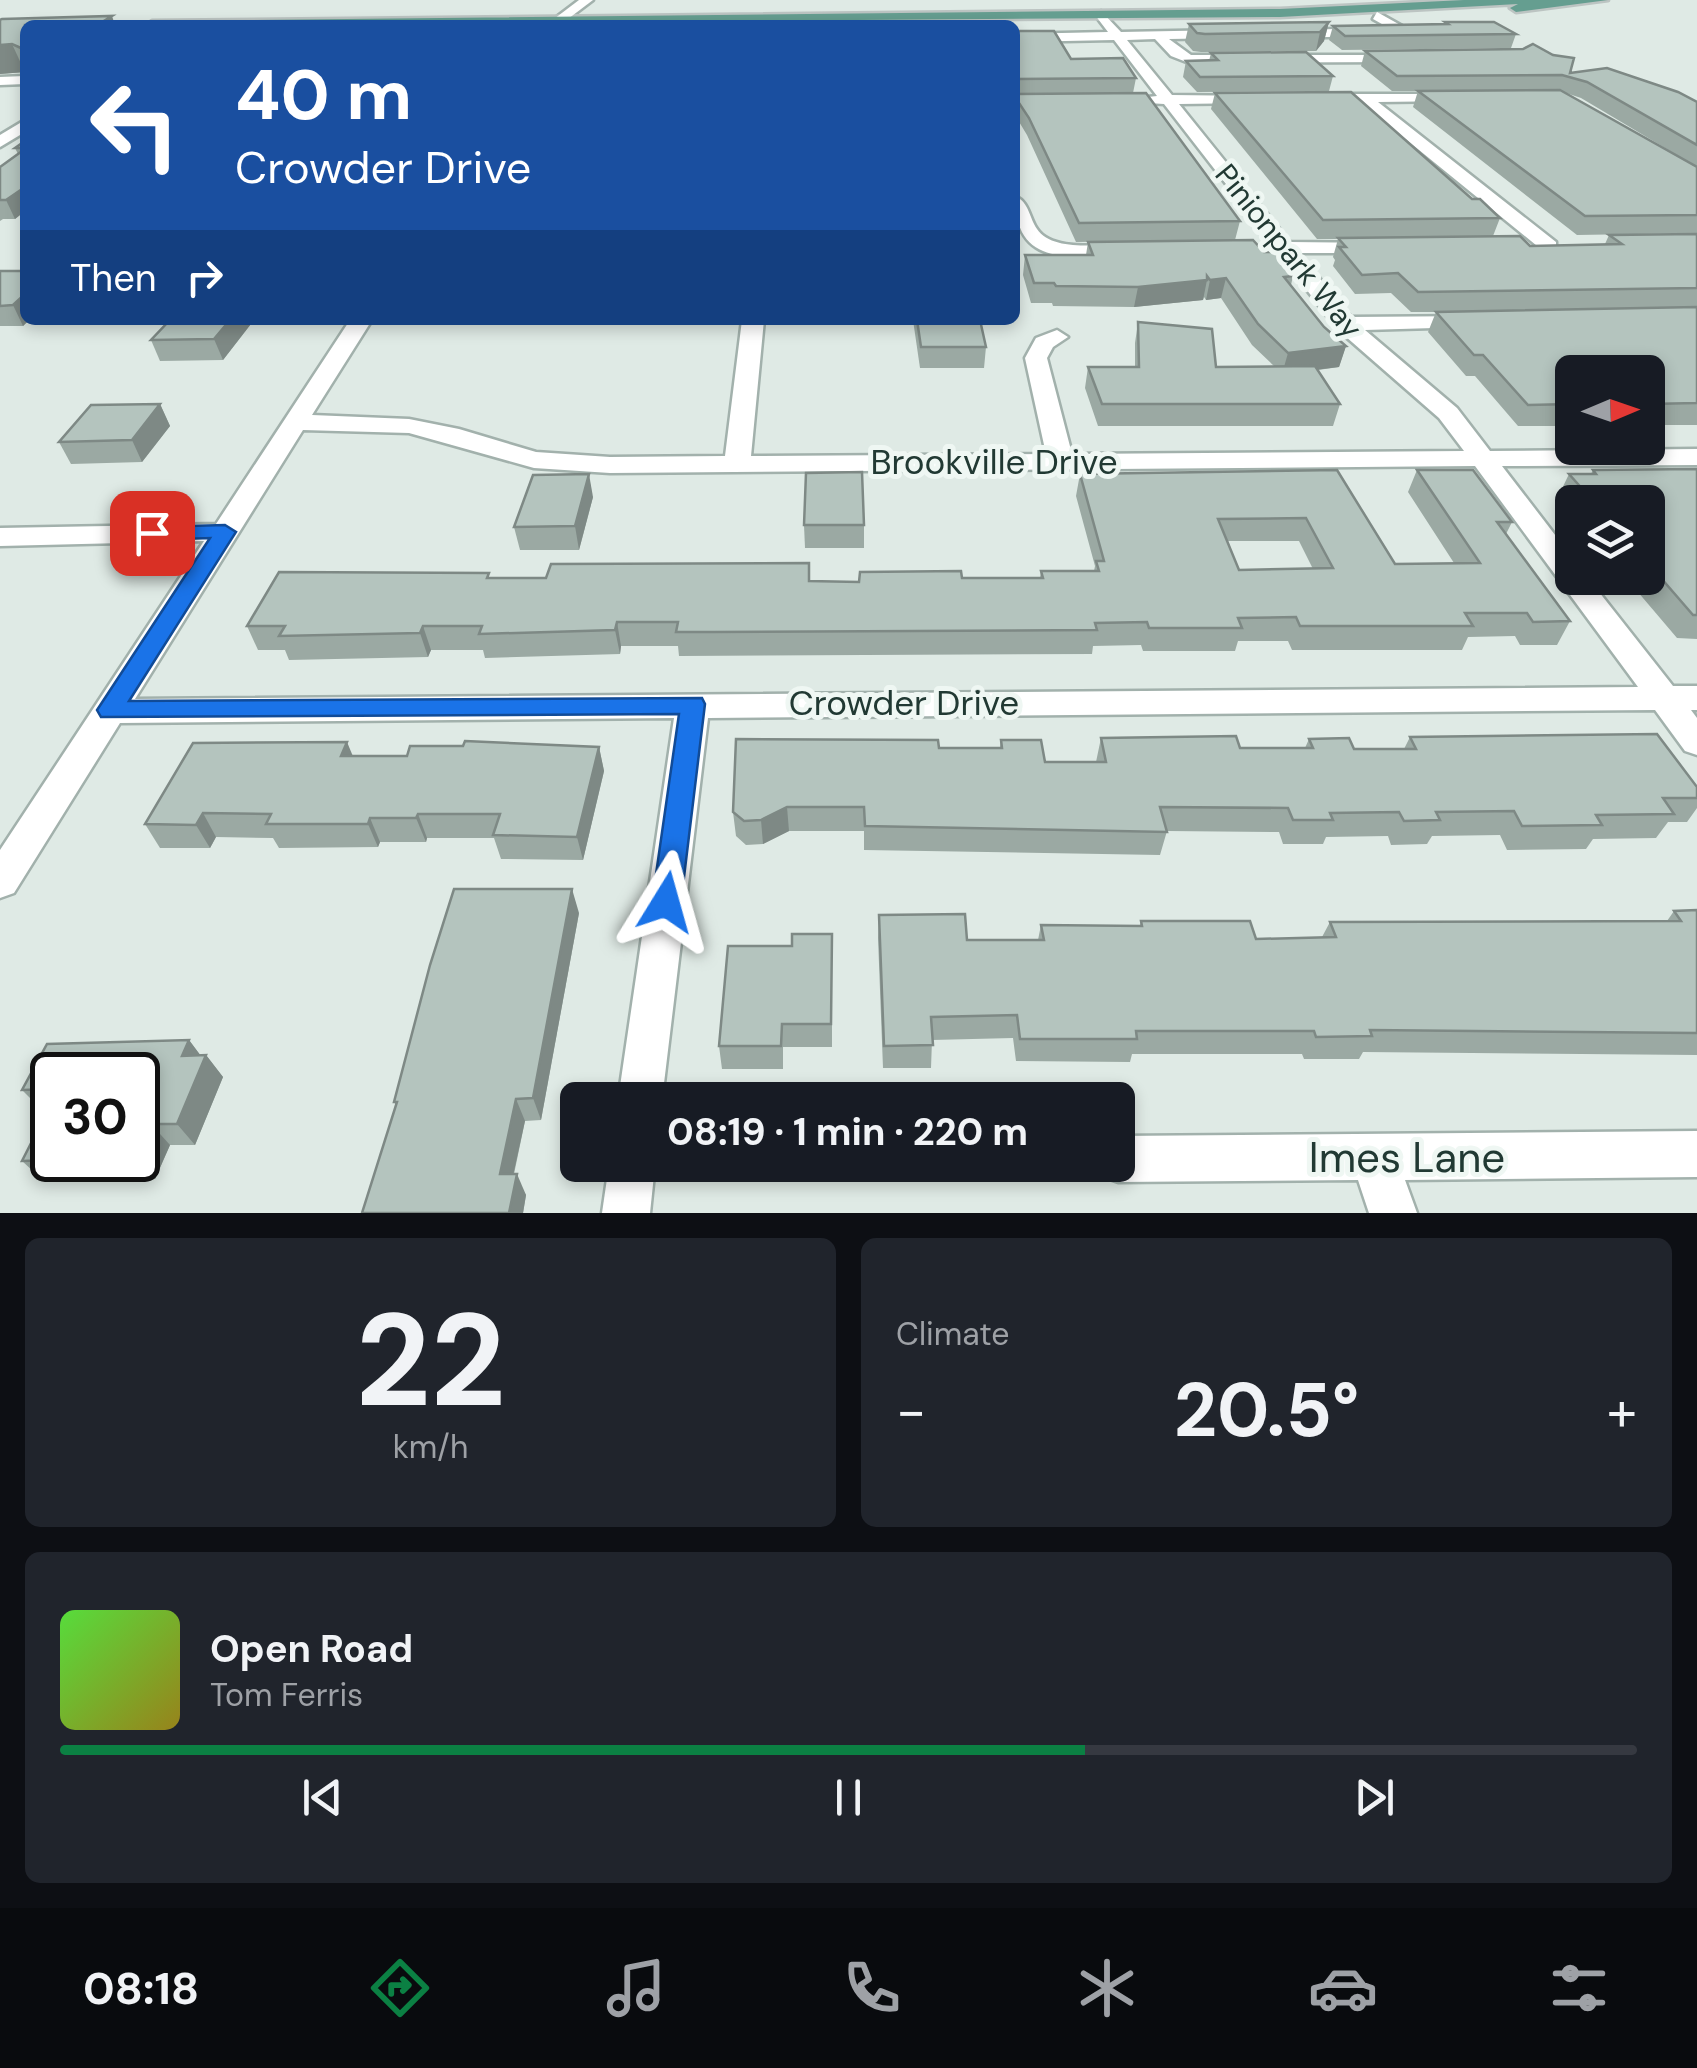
<!DOCTYPE html>
<html lang="en">
<head>
<meta charset="utf-8">
<style>
	:root { --surface:#171b24; --page:#20242c; --text:#f1f3f6; --muted:#9ea1a6; --line:#363941; --accent:#0b8043 }
	body { margin:0; font-family:"DM Sans",sans-serif; background:var(--page); color:var(--text); height:100vh; display:flex; flex-direction:column; font-size:38px; white-space:nowrap }
	* { box-sizing:border-box; margin:0 }
	p { font-size:32px; color:var(--muted) }
	.icon { flex:none; width:55px; height:55px; fill:none; stroke:currentColor; stroke-width:2; stroke-linecap:round; stroke-linejoin:round }
	.map { position:relative; height:1213px; overflow:hidden }
	.sheet { display:flex; flex-direction:column; gap:25px; padding:25px; background:#0d0f14; flex:1 }
	.sheet>* { flex:none }
	.hud { position:absolute; left:20px; top:20px; width:1000px; height:305px; border-radius:15px; box-shadow:0 5px 15px #0003; background:#1a4fa0; color:#fff; overflow:hidden }
	.needle { width:65px; rotate:88deg }
	.controls { position:absolute; left:1555px; top:355px; display:grid; gap:20px }
	.controls a { display:grid; place-items:center; width:110px; height:110px; border-radius:15px; background:var(--surface); box-shadow:0 5px 15px #0003; font-size:50px }
	.speed { position:absolute; left:30px; top:1052px; display:flex; gap:20px; font-size:50px; font-weight:700; text-align:center }
	.speed>* { display:grid; place-content:center; width:130px; height:130px; border-radius:50%; background:var(--surface); box-shadow:0 5px 15px #0003; line-height:1 }
	.speed .limit { border:5px solid #111; border-radius:15px; background:#fff; color:#111 }
	.pin { position:absolute; display:grid; place-items:center; width:85px; height:85px; color:#fff; margin:-42px; border-radius:20px; box-shadow:0 5px 15px #0006 }
	.me { position:absolute; width:110px; margin:-55px; rotate:8deg; stroke-linejoin:round; filter:drop-shadow(0 0 8px #0008) }
	.turn { display:flex; align-items:center; gap:35px; height:210px; padding:0 50px; font-size:45px }
	.turn .icon { width:130px; height:130px; stroke-width:2.5 }
	.turn b { display:block; font-size:70px; line-height:85px }
	.then { display:flex; align-items:center; height:95px; padding:0 50px; background:#0003; gap:20px; font-size:38px }
	.big { font-size:75px; font-weight:700; line-height:1.1 }
	.sheet .tile { flex:1; display:flex; flex-direction:column; justify-content:center; gap:15px; min-width:0; padding:0 35px; border-radius:15px; background:var(--page) }
	.sheet .dial { align-items:center; gap:0 }
	.dial b { font-size:130px; line-height:1 }
	.song { display:flex; align-items:center; gap:30px }
	.cover { width:120px; height:120px; border-radius:15px; background:linear-gradient(135deg,hsl(110 70% 55%),hsl(50 70% 35%)) }
	.played { height:10px; border-radius:5px; background:linear-gradient(90deg,var(--accent) 65%,var(--line) 65%) }
	.keys { display:flex; justify-content:space-around; direction:ltr }
	.heat { display:flex; justify-content:space-between; align-items:center; font-size:55px; direction:ltr }
	.sheet .tiles { flex:1; display:grid; gap:25px; grid-template-columns:1fr 1fr }
	.tile:last-child { grid-column:span 2 }
	.trip { position:absolute; left:560px; top:1082px; width:575px; height:100px; border-radius:15px; background:var(--surface); box-shadow:0 5px 15px #0003; font-weight:700; line-height:100px; text-align:center }
	.menu { display:flex; height:160px; justify-content:space-around; align-items:center; background:#090b0e; color:var(--muted) }
	.menu .icon { width:70px; height:70px }
	.menu .current { color:var(--accent) }
	.menu b { font-size:45px; color:var(--text) }
	.map>svg:first-child { display:block }
	.lines { fill:none; stroke-linecap:round; stroke-linejoin:round }
	.minor-casing { stroke:#a2b1ac; stroke-width:5 }
	.major-casing { stroke:#bcc4c2; stroke-width:5 }
	.minor { fill:#fff; fill-rule:evenodd }
	.major { fill:#659e90; fill-rule:evenodd }
	.wall { fill:#9ba9a3; fill-rule:evenodd }
	.shaded-wall { fill:#7e8985 }
	.building { fill:#b4c4be; stroke:#7e8985; stroke-width:2.5; fill-rule:evenodd }
	.route { fill:#1a73e8; stroke:#114b97; stroke-width:2.5 }
	.labels { text-anchor:middle; dominant-baseline:central; stroke-width:10; stroke-linejoin:round; paint-order:stroke }
	.far-street-label { font-size:30px; fill:#213933; stroke:#eff7f3 }
	.street-label { font-size:35px; fill:#213933; stroke:#eff7f3 }
	.near-street-label { font-size:42px; fill:#213933; stroke:#eff7f3 }
</style>
</head>
<body>
<div class="map">
<svg width="1697" height="1213" viewBox="0 0 1697 1213">
	<rect width="100%" height="100%" fill="#dfeae5"/>
	<g class="lines">
		<defs>
			<g id="minor">
				<path d="M579 0H593L560 25H546Z"/>
				<path d="M1101 11 1121 32 1227 30 1233 34 1227 38 1169 39 1191 55H1409L1411 58 1404 62 1189 63 1171 56 1155 39 1127 40 1172 95 1257 96 1259 99 1252 103 1179 104 1290 242 1381 243 1384 247 1374 253H1299L1351 317 1477 316 1480 321 1477 326 1469 327 1365 330 1457 408 1490 451 1697 449V465L1502 466 1572 557V578H1588L1673 686H1697V710H1691L1697 718V755L1685 751 1655 710 708 718 662 1100H618L674 718 120 723 14 893 0 898V850L204 541 0 546V528L216 524 350 320H372L312 415 409 419 459 429 536 452 610 457 725 456 742 320H764L751 456 1046 454 1025 358 1036 338 1057 330 1068 337 1053 347 1047 358 1072 454 1464 451 1439 418 1337 329 1279 254 1263 252V244L1271 242 1164 104 1148 103V97L1157 96 1114 40 1015 42V34L1108 32 1095 15ZM303 430 409 433 534 468 610 473 1475 466 1638 687 135 699Z"/>
				<path d="M1377 12 1411 31 1405 35 1288 38 1282 34 1288 30 1389 28 1373 19Z"/>
				<path d="M25 76V84L0 85V77Z"/>
				<path d="M1462 94V100L1457 101 1378 102 1556 242V250H1542L1360 102H1318L1311 98 1318 94Z"/>
				<path d="M25 120V132L0 147V135Z"/>
				<path d="M1015 196C1029 202 1029 217 1037 229 1052 252 1099 244 1124 245L1134 251 1124 257C1069 255 1015 269 1015 196Z"/>
				<path d="M1697 1131V1177L1405 1180 1417 1213H1369L1358 1180 1118 1182 1101 1176 1097 1165H1118V1136Z"/>
				<path d="M609 1165H655L650 1213H602Z"/>
			</g>
			<path id="major" d="M1464 0H1608L1516 12 1510 8 1518 4 1280 17 146 25 152 21 1280 9Z"/>
		</defs>
		<use href="#minor" class="minor-casing"/>
		<use href="#major" class="major-casing"/>
		<use href="#minor" class="minor"/>
		<use href="#major" class="major"/>
	</g>
	<g class="wall">
		<path d="M0 20 25 25V72L0 74Z"/>
		<path d="M1329 22 1324 41 1316 51 1201 52 1193 51 1185 42 1189 24Z"/>
		<path d="M1445 22 1516 34 1511 48 1342 50 1329 40 1333 26 1445 24Z"/>
		<path d="M1015 31 1071 59 1136 78 1133 93 1240 221 1235 240 1076 242 1027 135 1015 115Z"/>
		<path d="M1365 51 1570 73 1697 102V167L1581 98 1566 93 1697 167V233L1577 235 1413 107 1418 91H1500H1392L1361 66Z"/>
		<path d="M1211 53 1333 76 1329 91 1197 92 1183 77 1186 61H1209Z"/>
		<path d="M1215 93 1472 199 1500 218 1493 236 1530 246 1605 244 1609 235 1697 234V425H1648V372H1572V426H1518L1475 376H1466L1428 332 1436 312H1458H1411L1391 293 1355 294 1333 266 1335 260 1333 257 1338 239H1317L1211 109Z"/>
		<path d="M25 141V211L15 219H3L0 221V167L18 154 15 148Z"/>
		<path d="M1088 242 1264 252 1293 276 1291 285 1324 327 1346 346 1339 367 1318 370 1340 404 1333 426H1098L1085 388 1088 367H1135V343L1138 322 1216 367 1274 366 1252 345 1221 298 1206 300 1204 297 1203 300 1134 307 1053 306 1052 303H1031L1023 275 1025 255H1086Z"/>
		<path d="M0 271 25 320H29L23 326H0Z"/>
		<path d="M254 320 223 360 160 361 151 340Z"/>
		<path d="M913 320H980L986 347 984 368H920Z"/>
		<path d="M160 404 170 426 142 462 71 464 59 442Z"/>
		<path d="M1697 469V639L1677 638 1626 578H1648V502H1572V514L1558 497 1569 474H1591L1593 470Z"/>
		<path d="M1337 470 1395 564 1454 563 1408 492 1417 470 1512 522 1506 534 1570 621 1557 645H1520L1515 636 1468 637 1462 650H1292L1288 641H1238L1235 651H1143L1141 645 1093 646 1092 654 679 656 678 646H621L620 654 485 658 483 650H431L428 657 289 660 285 650H258L247 626 491 578 859 582 962 578H1040L1041 571H1094L1095 566 1076 496 1080 474ZM1228 541H1299L1313 569 1239 570Z"/>
		<path d="M593 497 579 550H520L514 527Z"/>
		<path d="M804 525H864V548H805Z"/>
		<path d="M1410 737 1697 787V808L1687 822H1668L1656 838 1593 839 1586 849 1507 850 1500 835 1432 836 1427 844 1391 845 1388 836 1326 837 1323 844H1283L1279 832 1167 831 1160 855 864 850V831H789L763 844 746 845 736 836 733 812 939 748H1000L1001 740 1045 762H1096L1101 738 1240 748H1305L1309 739 1354 749H1404Z"/>
		<path d="M599 747 604 771 583 860 501 859 494 838H427L426 842H380L378 847 279 848 273 838 216 837 210 848H160L145 824 352 756H407Z"/>
		<path d="M1697 910V1055L1363 1052 1359 1059H1304L1302 1054H1132L1130 1062 1016 1061 1013 1038 932 1040 931 1068H883L878 938 879 915 967 940H1038L1041 925 1140 926 1141 921 1256 939 1322 937 1330 922 1667 921 1674 911Z"/>
		<path d="M579 913 541 1120 525 1121 514 1174 526 1195 523 1213H362L396 1105 394 1102Z"/>
		<path d="M832 934V1047H783V1069H722L719 1046 792 946Z"/>
		<path d="M189 1040 200 1055H206L223 1077 195 1145H170L155 1179 45 1182 22 1161 48 1112H44L22 1090 47 1044ZM52 1075H138V1160H52Z"/>
	</g>
	<g class="shaded-wall">
		<path d="M112 16 115 25H97Z"/>
		<path d="M1329 22 1324 41 1316 51 1320 32Z"/>
		<path d="M12 44 25 72 0 74V45Z"/>
		<path d="M25 187V211L15 219 6 200Z"/>
		<path d="M1226 278 1221 298 1206 300 1210 280Z"/>
		<path d="M1207 280 1203 300 1134 307 1138 287Z"/>
		<path d="M25 294V320H29L23 326 13 305Z"/>
		<path d="M230 320H254L223 360 214 339Z"/>
		<path d="M1346 346 1339 367 1282 374 1288 353Z"/>
		<path d="M160 404 170 426 142 462 132 440Z"/>
		<path d="M589 474 593 497 579 550 575 526Z"/>
		<path d="M617 622 621 646 620 654 615 630Z"/>
		<path d="M423 626 431 650 428 657 420 633Z"/>
		<path d="M347 742 357 766 341 756Z"/>
		<path d="M599 747 604 771 583 860 577 837Z"/>
		<path d="M787 807 789 831 763 844 761 820Z"/>
		<path d="M203 813 216 837 210 848 196 825Z"/>
		<path d="M418 814 427 838 426 842 416 818Z"/>
		<path d="M370 818 380 842 378 847 368 824Z"/>
		<path d="M572 889 579 913 541 1120 533 1098Z"/>
		<path d="M189 1040 204 1060 206 1055 223 1077 195 1145 177 1124 182 1056Z"/>
		<path d="M516 1099 525 1121 509 1194 500 1174Z"/>
		<path d="M151 1124 170 1145 155 1179 137 1160 138 1153Z"/>
		<path d="M517 1174 526 1195 523 1213H509Z"/>
	</g>
	<g class="building">
		<path d="M112 16 97 25H25V46L21 48 12 44 0 45V20L2 19Z"/>
		<path d="M1329 22 1320 32 1205 34 1197 33 1189 24Z"/>
		<path d="M1445 22H1494L1516 34 1345 36 1333 26 1448 24Z"/>
		<path d="M1015 31H1054L1071 59 1123 58 1136 78 1016 79 1015 83V42H1017L1015 38Z"/>
		<path d="M1533 44 1553 55 1574 58 1570 73 1607 68 1678 92 1697 102V145L1587 82 1562 75 1397 76 1365 51 1523 49Z"/>
		<path d="M1306 52 1333 76 1200 77 1186 61 1218 60 1211 53Z"/>
		<path d="M1560 90 1697 167V215L1585 216 1418 91Z"/>
		<path d="M1015 92 1016 94 1146 93 1240 221 1079 223 1029 118 1015 97Z"/>
		<path d="M1351 92 1472 199H1480L1500 218 1323 220 1215 93Z"/>
		<path d="M25 141V148H15Z"/>
		<path d="M25 149V187L6 200H0V167Z"/>
		<path d="M1697 234V288L1418 292 1398 273 1362 275 1339 247H1346L1338 238 1520 236 1530 246 1622 244 1609 235Z"/>
		<path d="M1253 240 1264 252H1275L1293 276 1284 277 1324 327 1346 346 1288 353 1258 324 1226 278 1210 280 1207 276V280L1138 287 1056 286 1054 283H1034L1025 255H1093L1088 242Z"/>
		<path d="M0 271H25V294L13 305 0 306Z"/>
		<path d="M1697 307V403L1648 404V372H1572V404L1528 405 1483 355H1474L1436 312Z"/>
		<path d="M170 320H230L214 339 151 340Z"/>
		<path d="M917 320H980L986 347H921Z"/>
		<path d="M1138 322 1212 329 1216 367 1315 366 1340 404H1102L1088 367H1139Z"/>
		<path d="M160 404 132 440 59 442 91 405Z"/>
		<path d="M1697 469V615H1693L1648 563V502H1594L1569 474H1596L1593 470Z"/>
		<path d="M1337 470 1395 564 1480 563 1417 470H1473L1512 522H1497L1570 621 1533 622 1527 613H1465L1473 626H1300L1296 617 1238 618 1242 628H1149L1147 622 1095 623 1097 630 714 632H676L678 622H617L615 630 479 634 482 626H423L420 633 279 636 285 626H247L279 572 489 573 487 578H546L551 564 809 563V581L859 582 860 572 961 571 962 578H1043L1041 571H1099L1096 561H1104L1080 474ZM1306 518 1333 568 1239 570 1218 519Z"/>
		<path d="M862 472 864 525H804L806 473Z"/>
		<path d="M589 474 575 526 514 527 533 475Z"/>
		<path d="M1657 734 1697 787V798H1663L1674 814 1596 815 1602 825 1522 826 1514 811 1436 812 1440 820 1404 821 1399 812 1330 813 1333 820H1293L1288 808 1160 807 1167 832 865 826 864 807H787L761 820 744 821 733 812 736 739 938 740 939 748H1002L1001 740H1041L1045 762H1106L1101 738 1236 736 1240 748H1313L1309 739 1349 738 1354 749H1416L1410 737Z"/>
		<path d="M465 741 599 747 577 837 493 835 500 814H418L416 818H370L368 824H266L271 814 203 813 196 825 145 824 193 743 347 742 341 756H407L410 746H463Z"/>
		<path d="M454 889H572L533 1098 516 1099 500 1174H517L509 1213H362L397 1102H394L430 965Z"/>
		<path d="M1697 910V1033L1370 1030 1372 1036 1316 1037 1314 1031H1136L1137 1039H1020L1017 1015 931 1017 933 1045 884 1046 879 915 965 914 967 940H1044L1041 925 1142 926 1141 921H1250L1256 939 1336 937 1330 922 1681 921 1674 911Z"/>
		<path d="M792 934H832L831 1024H782L781 1046H719L728 946H792Z"/>
		<path d="M189 1040 182 1056 206 1055 177 1124H151L138 1153V1075H52V1089L22 1090 47 1044Z"/>
		<path d="M52 1102V1160H54L22 1161Z"/>
	</g>
	<path class="route" d="M225 525 236 532 129 701 702 698 705 704 681 902 677 911 666 915 656 911 652 902 679 714 101 717 97 710 101 704 210 538 152 540 142 533 152 527Z"/>
	<g class="labels">
		<g class="far-street-label">
			<text transform="translate(1289 251) rotate(51)">Pinionpark Way</text>
		</g>
		<g class="street-label">
			<text x="994" y="462">Brookville Drive</text>
			<text x="904" y="703">Crowder Drive</text>
		</g>
		<g class="near-street-label">
			<text x="1407" y="1157">Imes Lane</text>
		</g>
	</g>
</svg>
<div class="controls">
<a><svg class="needle" viewBox="-14 -14 28 28"><path d="M0-13l5 13h-10z" fill="#e53935"/><path d="M0 13l5-13h-10z" fill="#9ea1a6"/></svg></a>
<a><svg class="icon" aria-label="layers" viewBox="0 0 24 24"><path d="M12 4l9 5-9 5-9-5zM3 14l9 5 9-5"/></svg></a>
</div>
<div class="speed"><div class="limit">30</div></div>
<div class="pin" style="left:152px;top:533px;background:#d93025"><svg class="icon" aria-label="arrive" viewBox="0 0 24 24"><path d="M6 21V4h12l-3 4 3 4H6"/></svg></div>
<svg class="me" style="left:666px;top:902px" viewBox="-20 -20 40 40"><path d="M0-17L14 15 0 8-14 15z" fill="#1a73e8" stroke="#fff" stroke-width="4"/></svg>
<div class="trip">08:19 · 1 min · 220 m</div>
<div class="hud">
<div class="turn"><svg class="icon" aria-label="left" viewBox="0 0 24 24"><path d="M17 20v-9H6M10 6l-5 5 5 5"/></svg><div><b>40 m</b>Crowder Drive</div></div>
<div class="then">Then<svg class="icon" aria-label="right" viewBox="0 0 24 24"><path d="M7 20v-9h11M14 6l5 5-5 5"/></svg></div>
</div>
</div>
<section class="sheet">
<div class="tiles">
<div class="tile dial"><b>22</b><p>km/h</p></div>
<div class="tile"><p>Climate</p>
<div class="heat"><a>−</a><b class="big">20.5°</b><a>+</a></div>
</div>
<div class="tile">
<div class="song"><i class="cover"></i><div><b>Open Road</b><p>Tom Ferris</p></div></div>
<div class="played"></div>
<div class="keys"><svg class="icon" aria-label="previous" viewBox="0 0 24 24"><path d="M18 5L8 12l10 7zM5 5v14"/></svg><svg class="icon" aria-label="pause" viewBox="0 0 24 24"><path d="M8 5v14M16 5v14"/></svg><svg class="icon" aria-label="next" viewBox="0 0 24 24"><path d="M6 5l10 7-10 7zM19 5v14"/></svg></div>
</div>
</div>
</section>
<nav class="menu">
<b>08:18</b>
<svg class="icon current" aria-label="directions" viewBox="0 0 24 24"><path d="M12 3l9 9-9 9-9-9zM9 14v-3h6M13 9l2 2-2 2"/></svg>
<svg class="icon" aria-label="music" viewBox="0 0 24 24"><path d="M9 18V5l10-2v13"/><circle cx="6" cy="18" r="3"/><circle cx="16" cy="16" r="3"/></svg>
<svg class="icon" aria-label="phone" viewBox="0 0 24 24"><path d="M5 4h4l2 5-3 2q2 4 5 5l2-3 5 2v4C11 20 4 13 5 4z"/></svg>
<svg class="icon" aria-label="climate" viewBox="0 0 24 24"><path d="M12 3v18M4 7l16 10M4 17L20 7"/></svg>
<svg class="icon" aria-label="car" viewBox="0 0 24 24"><path d="M5 17H2v-5l4-1 3-4h7l3 4 3 1v5h-3M9 17h6M6 11h13"/><circle cx="7" cy="17" r="2"/><circle cx="17" cy="17" r="2"/></svg>
<svg class="icon" aria-label="filters" viewBox="0 0 24 24"><path d="M4 7h16M4 17h16"/><circle cx="9" cy="7" r="2"/><circle cx="15" cy="17" r="2"/></svg>
</nav>
</body>
</html>
